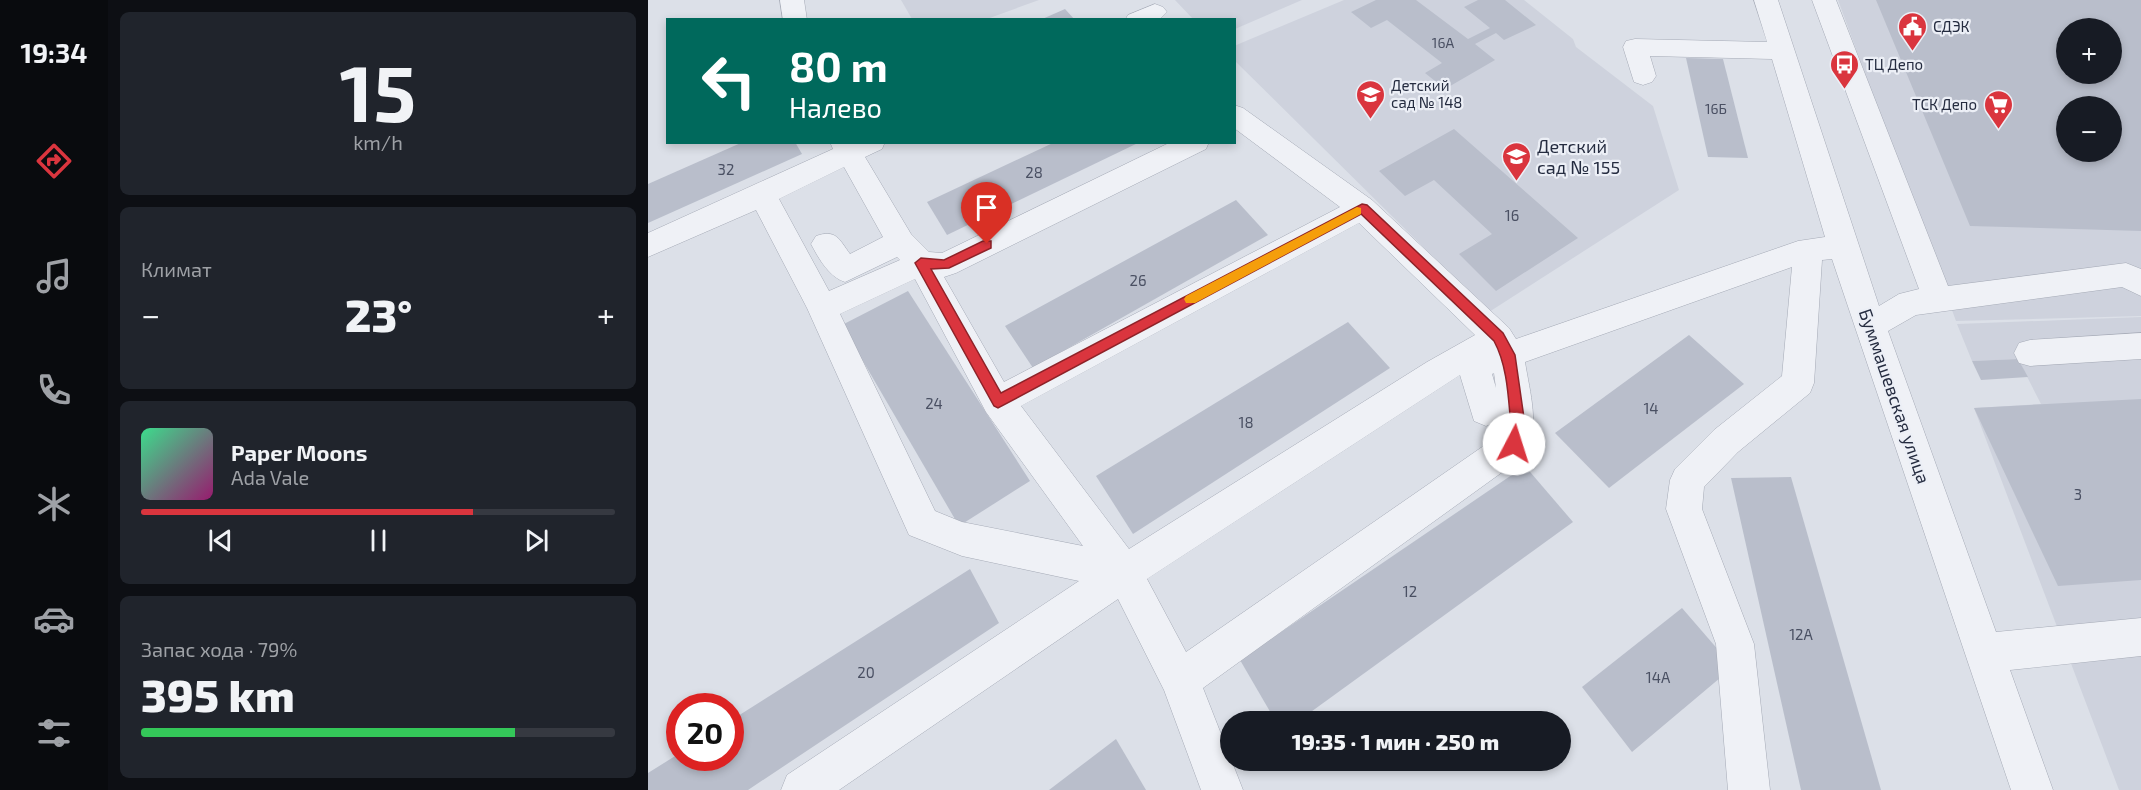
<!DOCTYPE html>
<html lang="ru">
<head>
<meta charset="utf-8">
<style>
	:root { --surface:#171b24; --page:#20242c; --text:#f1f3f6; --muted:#9ea1a6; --line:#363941; --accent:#da353e }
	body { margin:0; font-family:"Exo 2",sans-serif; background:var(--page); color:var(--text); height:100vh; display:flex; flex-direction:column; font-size:22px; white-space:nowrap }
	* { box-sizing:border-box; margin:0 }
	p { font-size:20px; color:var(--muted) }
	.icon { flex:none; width:33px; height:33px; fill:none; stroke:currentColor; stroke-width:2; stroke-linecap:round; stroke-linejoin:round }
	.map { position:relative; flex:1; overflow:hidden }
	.side { display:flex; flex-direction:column; gap:12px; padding:12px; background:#0d0f14; width:540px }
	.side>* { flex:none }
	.hud { position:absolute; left:18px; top:18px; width:570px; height:126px; border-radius:0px; box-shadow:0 3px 9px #0003; background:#00695c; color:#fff; overflow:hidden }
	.controls { position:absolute; left:1408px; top:18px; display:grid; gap:12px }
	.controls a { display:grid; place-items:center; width:66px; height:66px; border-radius:50%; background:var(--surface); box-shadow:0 3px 9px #0003; font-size:30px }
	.speed { position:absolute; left:18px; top:693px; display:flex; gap:12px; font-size:30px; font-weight:700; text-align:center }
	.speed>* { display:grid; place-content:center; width:78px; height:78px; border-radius:50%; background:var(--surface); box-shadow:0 3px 9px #0003; line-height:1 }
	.speed .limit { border:9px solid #d22; background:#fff; color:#111 }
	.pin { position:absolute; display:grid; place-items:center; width:51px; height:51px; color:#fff; margin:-62px -26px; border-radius:50% 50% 50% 0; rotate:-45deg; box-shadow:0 0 6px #0007 }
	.pin .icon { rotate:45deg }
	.me { position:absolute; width:66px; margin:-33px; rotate:5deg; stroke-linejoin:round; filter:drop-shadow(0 0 4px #0008) }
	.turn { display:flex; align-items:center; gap:21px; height:126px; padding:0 24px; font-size:27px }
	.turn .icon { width:78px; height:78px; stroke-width:2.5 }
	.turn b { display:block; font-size:42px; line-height:51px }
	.big { font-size:45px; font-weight:800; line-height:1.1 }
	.side .card { flex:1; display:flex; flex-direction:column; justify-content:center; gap:9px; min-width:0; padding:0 21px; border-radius:9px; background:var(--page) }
	.side .dial { align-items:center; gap:0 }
	.dial b { font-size:78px; line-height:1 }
	.song { display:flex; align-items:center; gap:18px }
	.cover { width:72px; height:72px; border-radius:9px; background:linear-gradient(135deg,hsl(150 70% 55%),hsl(320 70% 35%)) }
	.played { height:6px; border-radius:3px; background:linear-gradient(90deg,var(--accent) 70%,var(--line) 70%) }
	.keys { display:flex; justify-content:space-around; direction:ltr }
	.heat { display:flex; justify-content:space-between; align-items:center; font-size:33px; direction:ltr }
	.charge { height:9px; border-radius:4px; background:linear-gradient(90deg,#34c759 79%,var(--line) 0) }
	.trip { position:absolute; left:572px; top:711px; width:351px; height:60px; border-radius:30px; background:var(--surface); box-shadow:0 3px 9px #0003; font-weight:800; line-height:60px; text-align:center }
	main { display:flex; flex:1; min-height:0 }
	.dock { display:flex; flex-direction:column; width:108px; justify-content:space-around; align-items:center; background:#090b0e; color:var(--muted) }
	.dock .icon { width:42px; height:42px }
	.dock .selected { color:var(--accent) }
	.dock b { font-size:27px; color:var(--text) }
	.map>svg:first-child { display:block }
	.built { fill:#ced2dd; fill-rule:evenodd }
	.building { fill:#b9becb; fill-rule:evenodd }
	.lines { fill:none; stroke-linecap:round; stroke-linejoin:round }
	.minor-casing { stroke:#a5aab6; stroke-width:1 }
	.minor { fill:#eff1f6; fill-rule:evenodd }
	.route { fill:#da353e; stroke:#8e2228; stroke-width:1.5 }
	.slow { fill:#f59e0b }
	.labels { text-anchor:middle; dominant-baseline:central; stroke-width:4.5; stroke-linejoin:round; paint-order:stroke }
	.far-number-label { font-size:14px; fill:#4a5063 }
	.far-poi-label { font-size:15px; fill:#252c40; stroke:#eceff6; text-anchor:start }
	.number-label { font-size:15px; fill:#4a5063 }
	.poi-label { font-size:18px; fill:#252c40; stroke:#eceff6; text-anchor:start }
	.street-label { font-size:18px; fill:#252c40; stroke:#eceff6 }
</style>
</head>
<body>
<main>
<nav class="dock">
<b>19:34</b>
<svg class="icon selected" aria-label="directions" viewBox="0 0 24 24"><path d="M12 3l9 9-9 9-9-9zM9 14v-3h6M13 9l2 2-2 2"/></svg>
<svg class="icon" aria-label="music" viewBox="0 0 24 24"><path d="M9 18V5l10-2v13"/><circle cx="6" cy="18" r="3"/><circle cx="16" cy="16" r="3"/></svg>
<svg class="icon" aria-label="phone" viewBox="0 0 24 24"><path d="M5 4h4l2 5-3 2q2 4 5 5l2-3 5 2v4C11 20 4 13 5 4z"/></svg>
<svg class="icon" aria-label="climate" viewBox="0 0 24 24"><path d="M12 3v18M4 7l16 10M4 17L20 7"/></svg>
<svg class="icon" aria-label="car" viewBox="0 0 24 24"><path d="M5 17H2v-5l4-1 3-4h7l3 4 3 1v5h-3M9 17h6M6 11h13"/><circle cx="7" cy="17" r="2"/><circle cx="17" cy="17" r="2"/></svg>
<svg class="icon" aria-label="filters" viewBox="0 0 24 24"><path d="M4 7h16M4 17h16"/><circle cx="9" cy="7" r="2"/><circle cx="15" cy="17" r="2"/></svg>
</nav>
<section class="side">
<div class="card dial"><b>15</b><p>km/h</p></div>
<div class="card"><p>Климат</p>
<div class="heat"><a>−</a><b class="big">23°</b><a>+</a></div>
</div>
<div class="card">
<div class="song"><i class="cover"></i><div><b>Paper Moons</b><p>Ada Vale</p></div></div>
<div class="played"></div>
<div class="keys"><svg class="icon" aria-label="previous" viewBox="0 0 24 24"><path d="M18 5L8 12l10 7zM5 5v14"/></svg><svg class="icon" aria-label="pause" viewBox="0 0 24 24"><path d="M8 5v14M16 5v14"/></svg><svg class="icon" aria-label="next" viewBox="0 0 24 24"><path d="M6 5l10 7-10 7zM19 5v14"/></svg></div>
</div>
<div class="card"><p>Запас хода · 79%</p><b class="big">395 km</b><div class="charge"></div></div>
</section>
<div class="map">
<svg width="1493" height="790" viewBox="0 0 1493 790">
	<rect width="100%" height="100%" fill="#dce0e8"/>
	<g class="built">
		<path d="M253 0H391L336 20 264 19Z"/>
		<path d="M527 0H654L587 29 586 20 545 19Z"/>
		<path d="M696 0H876L925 39 928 47 1005 106 1031 190 841 312 587 61 586 46Z"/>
		<path d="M1190 0H1493V316L1308 321ZM1419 28H1464V74H1419ZM1419 106H1464V152H1419Z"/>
		<path d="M1493 317V790H1471L1326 408 1393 404 1370 359 1324 361 1309 324Z"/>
	</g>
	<g class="building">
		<path d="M728 0H768L820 39 842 28 816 7 830 0H857L888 25 856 40 848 33 827 44 847 60 797 89 777 73 794 63 739 20 723 28 703 12Z"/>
		<path d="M1228 0H1493V231L1322 226ZM1419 28H1464V74H1419ZM1419 106H1464V152H1419Z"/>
		<path d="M417 9 427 20H392Z"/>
		<path d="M1038 58 1075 59 1100 158 1060 157Z"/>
		<path d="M806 129 930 238 848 291 811 254 844 234 786 180 757 196 731 171Z"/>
		<path d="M95 142H147L154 154 0 223V184Z"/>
		<path d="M407 142H492L299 235 279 202Z"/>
		<path d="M588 200 620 235 385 368 357 326Z"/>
		<path d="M260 291 382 481 311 526 194 325Z"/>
		<path d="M700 322 742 368 485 534 448 476Z"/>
		<path d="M1041 335 1096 384 961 488 907 433Z"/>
		<path d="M1370 359 1380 377 1333 380 1324 361Z"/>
		<path d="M1493 399V580L1410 586 1326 408Z"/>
		<path d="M877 466 925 522 649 722H628L592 660Z"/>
		<path d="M1143 477 1233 790H1153L1083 478Z"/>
		<path d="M322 569 351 623 100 790H0V773L32 753V758H82V721Z"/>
		<path d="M1034 608 1085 667 984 752 934 687Z"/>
		<path d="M468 739 498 790H401Z"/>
	</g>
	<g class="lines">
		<defs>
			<g id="minor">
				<path d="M132 0H156L159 20H135Z"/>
				<path d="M1106 0H1130L1231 306 1251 294 1271 289 1164 0H1188L1300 286 1478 263 1493 269V296L1474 287 1268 315 1240 331 1348 632 1493 618V656L1362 670 1405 790H1363L1184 259 1174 260 1166 383 1162 393 1090 452 1056 487 1054 509 1106 644 1122 790H1080L1068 644 1018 509 1022 480 1027 469 1066 430 1134 376 1144 267 877 362C882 393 892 426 878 455L555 688 595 790H553L516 690 470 599 191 790H133L139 775 431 581 314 556 261 535 159 308 108 210 0 257V233L185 149 182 142H237L234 149 217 157 263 234 281 252 294 253 523 142H561L558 149 308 273 296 277 356 382 692 207 586 128V105L595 108 724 200 861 328 868 339 1150 241 1177 237 1124 59 1002 56 1008 76 1004 82 995 85 986 82 975 47 978 41 987 39 1119 42ZM196 167 235 237 202 254C191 239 188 229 168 236L163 244C171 259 181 277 197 282L249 257 252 260 181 291 131 199ZM711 223 827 335 779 362 481 549 373 406ZM267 279 338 412 435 546 314 522 287 511 192 314ZM846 373 848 388 844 374ZM812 375 826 421 838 426 850 421 852 417 850 436 538 652 499 579Z"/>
				<path d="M507 4 515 7 519 12 511 20H477L480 15Z"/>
				<path d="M1493 333V359L1382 366 1371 363 1366 353 1371 343 1382 340Z"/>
			</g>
		</defs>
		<use href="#minor" class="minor-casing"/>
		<use href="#minor" class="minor"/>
	</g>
	<path class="route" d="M714 204 719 205 855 333 867 355 876 418 871 449 866 450 861 449C856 439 863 426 862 415 860 391 858 363 846 341L713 214 350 408 346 406 267 263 273 258 296 260 335 241H343V248L301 268 283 269 353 393Z"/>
	<path class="slow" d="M709 207 713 208V214L547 303H538L536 299 538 296Z"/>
	<defs>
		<symbol id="civic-pin" viewBox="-11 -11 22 30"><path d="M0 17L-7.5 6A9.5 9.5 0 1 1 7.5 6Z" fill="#da353e" stroke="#eceff6"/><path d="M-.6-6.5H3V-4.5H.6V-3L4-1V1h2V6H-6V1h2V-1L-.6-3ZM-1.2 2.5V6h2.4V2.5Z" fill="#fff"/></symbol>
		<symbol id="bus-pin" viewBox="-11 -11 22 30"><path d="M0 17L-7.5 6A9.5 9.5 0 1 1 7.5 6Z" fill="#da353e" stroke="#eceff6"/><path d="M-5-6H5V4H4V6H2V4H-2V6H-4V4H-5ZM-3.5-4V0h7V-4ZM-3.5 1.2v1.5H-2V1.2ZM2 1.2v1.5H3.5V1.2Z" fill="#fff"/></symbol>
		<symbol id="school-pin" viewBox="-11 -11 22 30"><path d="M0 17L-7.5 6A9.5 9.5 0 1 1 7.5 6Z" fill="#da353e" stroke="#eceff6"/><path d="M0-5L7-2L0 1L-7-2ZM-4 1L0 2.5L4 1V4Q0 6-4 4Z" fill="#fff"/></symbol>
		<symbol id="supermarket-pin" viewBox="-11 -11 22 30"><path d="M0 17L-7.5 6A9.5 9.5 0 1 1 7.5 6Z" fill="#da353e" stroke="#eceff6"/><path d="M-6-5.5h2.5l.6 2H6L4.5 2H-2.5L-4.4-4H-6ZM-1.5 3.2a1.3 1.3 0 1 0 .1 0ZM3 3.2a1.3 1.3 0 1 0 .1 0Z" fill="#fff"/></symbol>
	</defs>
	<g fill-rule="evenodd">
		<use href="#civic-pin" x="1248" y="10" width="33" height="45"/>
		<use href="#bus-pin" x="1180" y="48" width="33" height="45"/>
		<use href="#school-pin" x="706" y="78" width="33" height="45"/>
		<use href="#supermarket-pin" x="1334" y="88" width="33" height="45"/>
		<use href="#school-pin" x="852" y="140" width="33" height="45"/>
	</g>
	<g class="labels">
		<g class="far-number-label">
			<text x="795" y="42">16А</text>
			<text x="1068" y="108">16Б</text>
		</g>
		<g class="far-poi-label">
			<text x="1285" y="26">СДЭК</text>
			<text x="1217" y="64">ТЦ Депо</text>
			<text x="743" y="85">Детский<tspan x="743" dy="17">сад № 148</tspan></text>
			<text x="1329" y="104" text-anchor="end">ТСК Депо</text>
		</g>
		<g class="number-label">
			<text x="78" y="169">32</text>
			<text x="386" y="172">28</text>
			<text x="864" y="215">16</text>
			<text x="490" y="280">26</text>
			<text x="286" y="403">24</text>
			<text x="1003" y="408">14</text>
			<text x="598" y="422">18</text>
			<text x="1430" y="494">3</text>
			<text x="762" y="591">12</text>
			<text x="1153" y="634">12А</text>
			<text x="218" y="672">20</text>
			<text x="1010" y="677">14А</text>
		</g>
		<g class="poi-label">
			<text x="889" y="146">Детский<tspan x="889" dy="21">сад № 155</tspan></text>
		</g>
		<g class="street-label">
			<text transform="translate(1247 396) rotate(71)">Буммашевская улица</text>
		</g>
	</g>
</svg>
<div class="controls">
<a>+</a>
<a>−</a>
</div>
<div class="speed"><div class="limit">20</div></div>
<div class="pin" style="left:339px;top:244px;background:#d93025"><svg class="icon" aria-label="arrive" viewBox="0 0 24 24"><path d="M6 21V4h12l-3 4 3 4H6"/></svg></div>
<svg class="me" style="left:866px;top:444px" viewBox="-20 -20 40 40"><circle r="19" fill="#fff"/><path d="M0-13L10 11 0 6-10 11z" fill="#da353e"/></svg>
<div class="trip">19:35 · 1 мин · 250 m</div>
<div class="hud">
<div class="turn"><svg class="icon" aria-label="left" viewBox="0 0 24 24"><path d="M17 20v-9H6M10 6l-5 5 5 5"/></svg><div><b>80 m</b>Налево</div></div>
</div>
</div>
</main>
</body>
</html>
